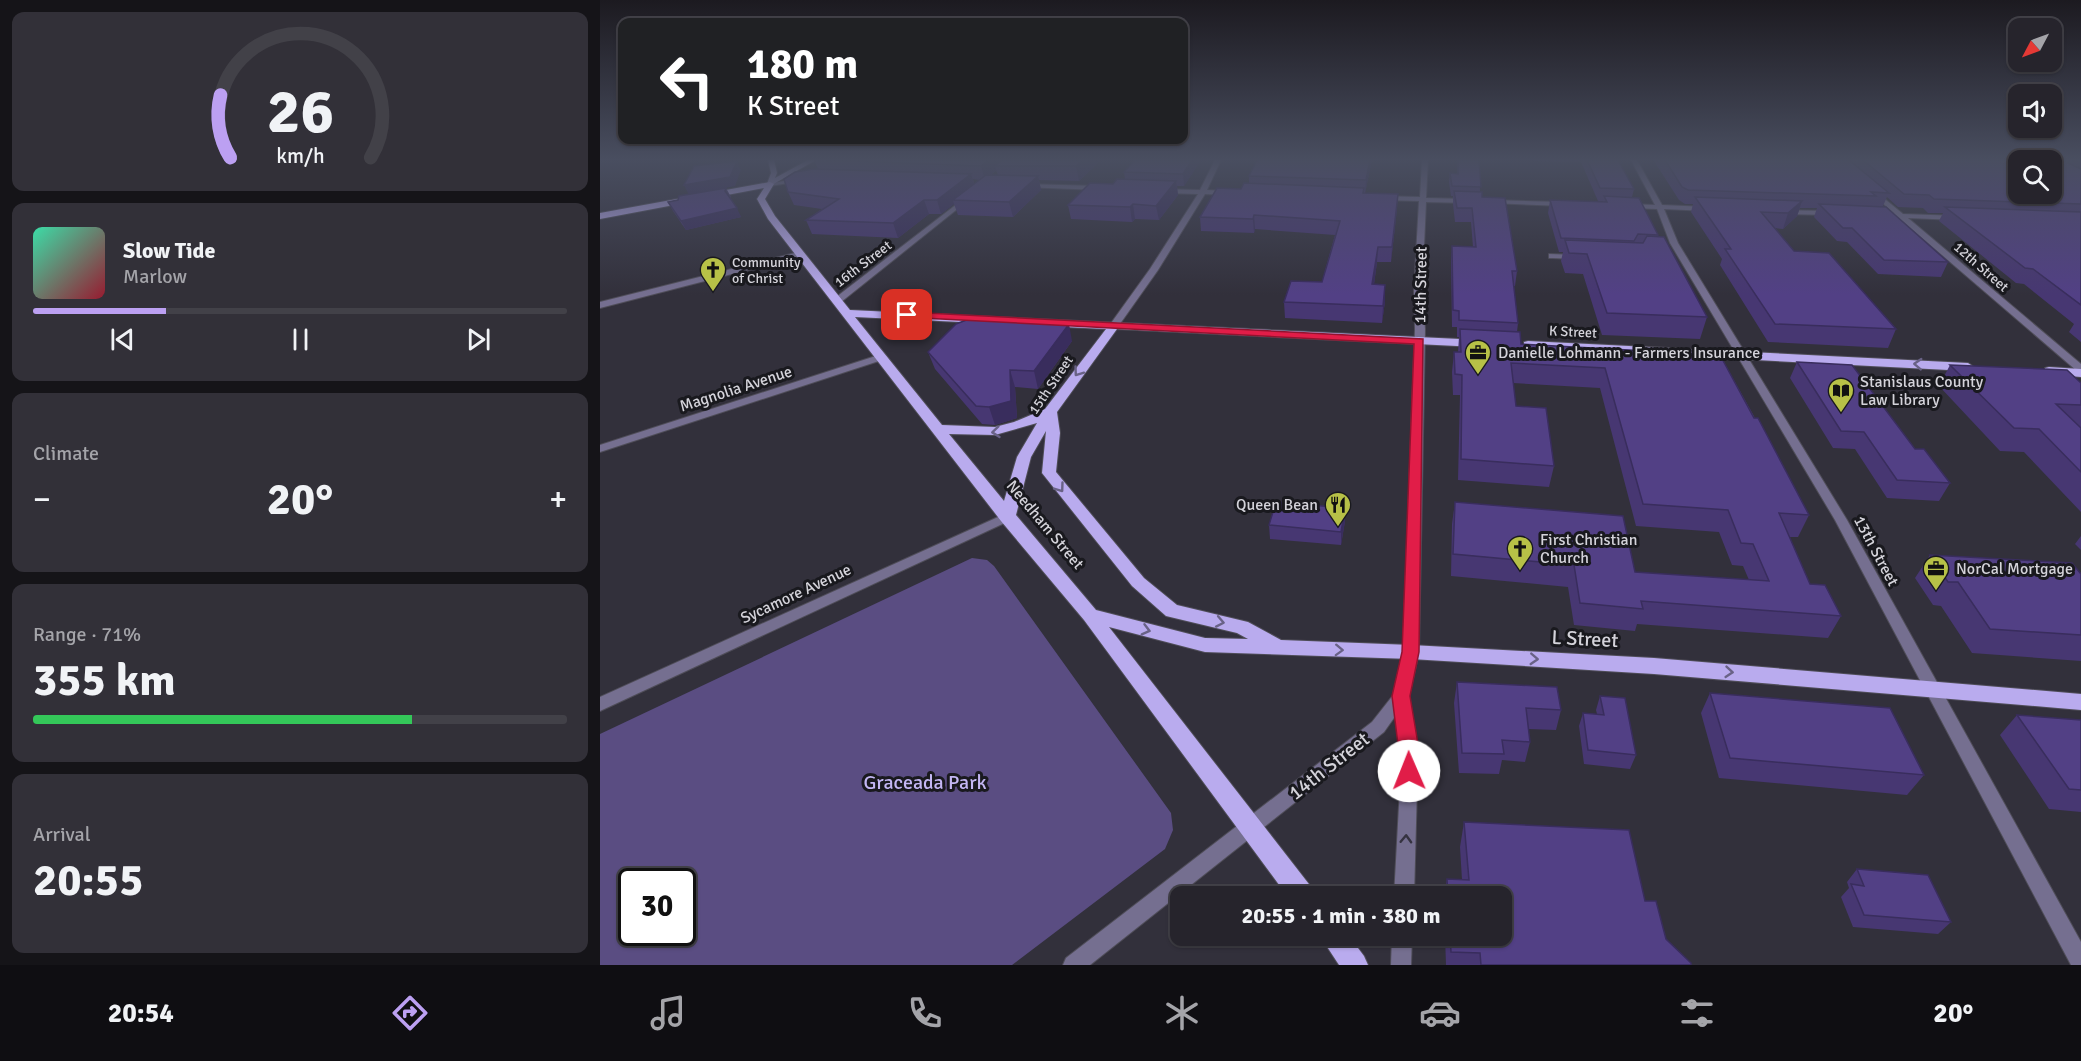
<!DOCTYPE html>
<html lang="en">
<head>
<meta charset="utf-8">
<style>
	:root { --surface:#26242c; --page:#323038; --text:#f1f3f6; --muted:#a4a4a9; --line:#424148; --accent:#bca0f2 }
	body { margin:0; font-family:Signika,sans-serif; background:var(--page); color:var(--text); height:100vh; display:flex; flex-direction:column; font-size:22px; white-space:nowrap }
	* { box-sizing:border-box; margin:0 }
	p { font-size:20px; color:var(--muted) }
	.icon { flex:none; width:33px; height:33px; fill:none; stroke:currentColor; stroke-width:2; stroke-linecap:round; stroke-linejoin:round }
	.map { position:relative; flex:1; overflow:hidden }
	.drawer { display:flex; flex-direction:column; gap:12px; padding:12px; background:#151418; width:600px }
	.drawer>* { flex:none }
	.banner { position:absolute; left:18px; top:18px; width:570px; height:126px; border-radius:12px; box-shadow:0 2px 4px #0004,0 0 0 2px var(--line); background:#202124; color:#fff; overflow:hidden }
	.needle { width:39px; rotate:229deg }
	.fabs { position:absolute; left:1408px; top:18px; display:grid; gap:12px }
	.fabs a { display:grid; place-items:center; width:54px; height:54px; border-radius:12px; background:var(--surface); box-shadow:0 2px 4px #0004,0 0 0 2px var(--line); font-size:30px }
	.speed { position:absolute; left:18px; top:868px; display:flex; gap:12px; font-size:30px; font-weight:700; text-align:center }
	.speed>* { display:grid; place-content:center; width:78px; height:78px; border-radius:50%; background:var(--surface); box-shadow:0 2px 4px #0004,0 0 0 2px var(--line); line-height:1 }
	.speed .limit { border:3px solid #111; border-radius:9px; background:#fff; color:#111 }
	.pin { position:absolute; display:grid; place-items:center; width:51px; height:51px; color:#fff; margin:-26px; border-radius:12px; box-shadow:0 3px 9px #0006 }
	.me { position:absolute; width:66px; margin:-33px; rotate:359deg; stroke-linejoin:round; filter:drop-shadow(0 0 4px #0008) }
	.turn { display:flex; align-items:center; gap:21px; height:126px; padding:0 30px; font-size:27px }
	.turn .icon { width:78px; height:78px; stroke-width:2.5 }
	.turn b { display:block; font-size:42px; line-height:51px }
	.big { font-size:45px; font-weight:800; line-height:1.1 }
	.drawer .tile { flex:1; display:flex; flex-direction:column; justify-content:center; gap:9px; min-width:0; padding:0 21px; border-radius:12px; background:var(--page) }
	.drawer .dial { align-items:center; gap:0 }
	.dial svg { height:156px; overflow:visible; fill:none; stroke:var(--line); stroke-width:7; stroke-linecap:round; text-anchor:middle }
	.dial text { fill:var(--text); stroke:none }
	.song { display:flex; align-items:center; gap:18px }
	.cover { width:72px; height:72px; border-radius:9px; background:linear-gradient(135deg,hsl(160 70% 55%),hsl(350 70% 35%)) }
	.played { height:6px; border-radius:3px; background:linear-gradient(90deg,var(--accent) 25%,var(--line) 25%) }
	.keys { display:flex; justify-content:space-around; direction:ltr }
	.heat { display:flex; justify-content:space-between; align-items:center; font-size:33px; direction:ltr }
	.charge { height:9px; border-radius:4px; background:linear-gradient(90deg,#34c759 71%,var(--line) 0) }
	.trip { position:absolute; left:570px; top:886px; width:342px; height:60px; border-radius:12px; background:var(--surface); box-shadow:0 2px 4px #0004,0 0 0 2px var(--line); font-weight:800; line-height:60px; text-align:center }
	.tab-bar { display:flex; height:96px; justify-content:space-around; align-items:center; background:#0f0e12; color:var(--muted) }
	.tab-bar .icon { width:42px; height:42px }
	.tab-bar .on { color:var(--accent) }
	.tab-bar b { font-size:27px; color:var(--text) }
	main { display:flex; flex:1; min-height:0 }
	.map>svg:first-child { display:block }
	.green { fill:#5a4d82; fill-rule:evenodd }
	.lines { fill:none; stroke-linecap:round; stroke-linejoin:round }
	.minor-casing { stroke:#4f4d58; stroke-width:2 }
	.tertiary-casing { stroke:#4f4d58; stroke-width:2 }
	.secondary-casing { stroke:#4f4d58; stroke-width:2 }
	.primary-casing { stroke:#4f4d58; stroke-width:2 }
	.minor { fill:#756f90; fill-rule:evenodd }
	.tertiary { fill:#756f90; fill-rule:evenodd }
	.secondary { fill:#9b91c5; fill-rule:evenodd }
	.primary { fill:#b9abee; fill-rule:evenodd }
	.wall { fill:#473772; fill-rule:evenodd }
	.shaded-wall { fill:#392d5d }
	.building { fill:#524085; stroke:#392d5d; stroke-width:1.5; fill-rule:evenodd }
	.oneway { stroke:#696286 }
	.oneway2 { stroke:#353340 }
	.route { fill:#e11d48; stroke:#92132f; stroke-width:1.5 }
	.labels { text-anchor:middle; dominant-baseline:central; stroke-width:6; stroke-linejoin:round; paint-order:stroke }
	.far-poi-label { font-size:14px; fill:#d4d3da; stroke:#19191e; text-anchor:start }
	.far-street-label { font-size:14px; fill:#d4d3da; stroke:#19191e }
	.street-label { font-size:16px; fill:#d4d3da; stroke:#19191e }
	.poi-label { font-size:16px; fill:#d4d3da; stroke:#19191e; text-anchor:start }
	.near-street-label { font-size:20px; fill:#d4d3da; stroke:#19191e }
	.near-park-label { font-size:20px; fill:#c4b7f4; stroke:#19191e }
</style>
</head>
<body>
<main>
<section class="drawer">
<div class="tile dial"><svg viewBox="0 0 100 80">
<path d="M14 69A42 42 0 1 1 86 69"/>
<path d="M14 69A42 42 0 0 1 9 37" stroke="#bca0f2"/>
<text x="50" y="56" font-size="32" font-weight="700">26</text>
<text x="50" y="72" font-size="11">km/h</text>
</svg></div>
<div class="tile">
<div class="song"><i class="cover"></i><div><b>Slow Tide</b><p>Marlow</p></div></div>
<div class="played"></div>
<div class="keys"><svg class="icon" aria-label="previous" viewBox="0 0 24 24"><path d="M18 5L8 12l10 7zM5 5v14"/></svg><svg class="icon" aria-label="pause" viewBox="0 0 24 24"><path d="M8 5v14M16 5v14"/></svg><svg class="icon" aria-label="next" viewBox="0 0 24 24"><path d="M6 5l10 7-10 7zM19 5v14"/></svg></div>
</div>
<div class="tile"><p>Climate</p>
<div class="heat"><a>−</a><b class="big">20°</b><a>+</a></div>
</div>
<div class="tile"><p>Range · 71%</p><b class="big">355 km</b><div class="charge"></div></div>
<div class="tile"><p>Arrival</p><b class="big">20:55</b></div>
</section>
<div class="map">
<svg width="1481" height="965" viewBox="0 0 1481 965">
	<rect width="100%" height="100%" fill="#32303b"/>
	<path class="green" d="M372 558 387 560 394 566 571 813 573 830 565 849 412 965H0V734ZM32 882H82V933H32Z"/>
	<g class="lines">
		<defs>
			<g id="minor">
				<path d="M615 160H621L607 190 628 191 631 193 628 195 605 194 558 270 517 328H511L509 326 550 269 598 194 562 193 559 191 562 189 600 190Z"/>
				<path d="M822 160H828L826 198 868 199 871 201 868 203 826 202 822 291 825 329 819 652 809 696 818 750 814 897H794L802 750 796 715 784 732 490 965H463L466 958 772 722 794 694 803 652 815 329 814 291 819 201 781 200 778 198 781 196 820 197Z"/>
				<path d="M1031 160H1037L1062 205 1108 207 1112 209 1108 211 1064 209 1078 243 1247 520 1481 942V965H1471L1235 520 1070 243 1057 209 1029 208 1026 206 1029 204 1055 205Z"/>
				<path d="M200 178 203 180 202 181 170 186 167 184Z"/>
				<path d="M424 184 499 186 502 188 499 190 422 187 421 186Z"/>
				<path d="M1271 191H1275L1303 214 1360 216V220H1357L1308 218 1481 364V372L1477 371 1299 218 1278 217 1277 215 1281 213H1294L1271 193Z"/>
				<path d="M366 197 371 198 241 302H235V298Z"/>
				<path d="M892 200 964 202 967 204 964 206 890 203 889 202Z"/>
				<path d="M1179 210 1231 211 1235 213 1231 215 1182 214H1179Z"/>
				<path d="M199 252H202V256L0 308V302Z"/>
				<path d="M949 254 978 255 982 257 978 259 952 258H949Z"/>
				<path d="M407 513 411 514 413 517 411 520 0 711V697Z"/>
				<path d="M792 936H812L811 965H791Z"/>
			</g>
			<path id="tertiary" d="M282 354 287 357 285 359 0 452V445Z"/>
			<path id="secondary" d="M168 160H174L177 173 175 178 208 160H216L170 186 167 184 171 173Z"/>
			<g id="primary">
				<path d="M170 182 174 184 165 199 175 216 250 310 881 340 883 343 877 347 517 329 457 412 460 433 456 472 544 578 577 605 648 622 681 640 811 645 1054 658 1481 694V710L1054 674 811 659 605 652 509 627 712 888 715 897H688L484 620 401 521 168 219 157 199 164 188 0 219V213ZM255 317 506 329 445 409 414 422 395 427 342 425ZM437 423 417 457 404 501 349 434 395 435ZM446 431 442 473 532 586 566 616 637 633 648 639 605 638 496 610 416 515 431 457Z"/>
				<path d="M928 341 1368 363 1374 367 1368 371 924 348V342Z"/>
				<path d="M1449 367 1481 369V377L1445 374V368Z"/>
				<path d="M720 936H749L764 956 768 965H739Z"/>
			</g>
		</defs>
		<use href="#minor" class="minor-casing"/>
		<use href="#tertiary" class="tertiary-casing"/>
		<use href="#secondary" class="secondary-casing"/>
		<use href="#primary" class="primary-casing"/>
		<use href="#minor" class="minor"/>
		<use href="#tertiary" class="tertiary"/>
		<use href="#secondary" class="secondary"/>
		<use href="#primary" class="primary"/>
	</g>
	<g class="wall">
		<path d="M214 160H501L479 181 439 180 441 190 413 217 358 215 354 204 341 214H329L298 238 212 234 206 220 222 209 194 205 188 192 218 169ZM396 170 398 175H391ZM373 179 380 180 374 184Z"/>
		<path d="M535 160H601L584 186H577L578 195 559 220 535 219 532 222 471 219 468 205 525 179 524 172Z"/>
		<path d="M772 160 765 193 797 208 791 262H777L774 284 785 301 782 323 685 318 684 302 722 282 735 235 655 229 654 233 601 231 600 217 649 184V176Z"/>
		<path d="M857 160H879L880 191 882 197 917 271 915 286H914L918 323 917 332 921 344 1120 355 1209 515 1198 537H1189L1210 584 1241 616 1228 638 1037 624 1035 631 974 625 968 587 851 576 852 524 855 502 1035 572 1149 580 1143 566 1132 565 1119 532 1036 526 1000 388 913 383 916 406 954 466 949 487 858 480 860 395H853L852 372 854 352H858L859 337H857V327H852L851 261 852 246 873 247 871 222H855L853 204V196H851L849 182 850 173H857Z"/>
		<path d="M934 160H1018L1034 189 1032 197 1058 235V237L1107 317 1100 339 1002 335 983 274 965 273 961 261 963 252H959L948 213 950 200 1003 202V201H998L981 162 935 161Z"/>
		<path d="M1055 160H1481V342L1469 332 1474 324 1424 284 1416 283 1339 221 1343 213H1328L1323 208 1298 207 1287 197 1283 206 1348 262 1341 277 1278 274 1247 242 1237 241 1214 217 1217 208H1200L1197 216 1183 229 1175 228 1194 251 1296 329 1288 348 1168 342 1120 265 1122 259 1091 212 1093 204H1085L1079 200 1054 161Z"/>
		<path d="M126 188 131 197 130 198 141 217 86 230 73 211 68 202Z"/>
		<path d="M472 341 438 389 415 387 417 418 395 425 382 424 335 369 328 352Z"/>
		<path d="M1197 362 1315 449 1350 483 1339 501 1287 498 1255 449 1233 448 1190 378Z"/>
		<path d="M1350 365 1481 383V427H1480L1481 428V512L1424 452 1400 451 1339 386Z"/>
		<path d="M745 508V521L741 545 670 539 669 525Z"/>
		<path d="M1481 536V550L1475 544Z"/>
		<path d="M1330 555 1481 574V661L1372 653 1341 606 1333 605 1315 578Z"/>
		<path d="M857 682 961 710 956 730 928 729 930 742 925 762 902 760 899 774 859 773 854 703Z"/>
		<path d="M1110 693 1324 775 1307 795 1119 778 1101 713Z"/>
		<path d="M1000 696 1036 755 1030 769 984 764 979 726 983 713 997 714 996 710Z"/>
		<path d="M1417 715 1481 720V812L1449 809 1400 735Z"/>
		<path d="M864 822 1045 901 1066 939 1091 965H846L845 936H902V897H844L847 879 862 880 860 847Z"/>
		<path d="M1257 869 1351 922 1338 934 1253 927 1241 897 1249 888 1247 882Z"/>
	</g>
	<g class="shaded-wall">
		<path d="M388 160H408L395 166 396 170 385 180 381 166Z"/>
		<path d="M483 160H501L479 181 476 166Z"/>
		<path d="M592 160H601L584 186 583 174Z"/>
		<path d="M770 160H772L765 193 766 180Z"/>
		<path d="M137 161 141 170 135 186 89 195 84 185Z"/>
		<path d="M371 174 375 187 353 200 354 204 341 214 337 200Z"/>
		<path d="M438 176 441 190 413 217 409 202Z"/>
		<path d="M576 181 578 195 559 220 556 206Z"/>
		<path d="M798 194 797 208 791 262 792 247Z"/>
		<path d="M324 200 329 214 298 238 293 223Z"/>
		<path d="M1202 201 1197 216 1183 229 1188 213Z"/>
		<path d="M533 204 535 219 532 222 530 207Z"/>
		<path d="M137 208 141 217 86 230 81 221Z"/>
		<path d="M654 215 655 229 654 233 653 219Z"/>
		<path d="M778 247 777 262 772 300V284Z"/>
		<path d="M785 285V301L782 323 783 306Z"/>
		<path d="M469 324 472 341 438 389 434 371Z"/>
		<path d="M410 370 415 387 417 418 395 425 389 407Z"/>
		<path d="M745 508V521L741 545V532Z"/>
	</g>
	<g class="building">
		<path d="M225 160H388L381 166Z"/>
		<path d="M402 160H483L476 166H395Z"/>
		<path d="M535 160H592L583 174 524 172Z"/>
		<path d="M657 160H770L766 180 649 176Z"/>
		<path d="M858 160H879L881 187 852 186 850 173 858 174Z"/>
		<path d="M987 160H1018L1034 189 1000 188Z"/>
		<path d="M1065 160H1249L1289 193 1271 192 1276 196 1088 190 1082 187Z"/>
		<path d="M1263 160H1462L1481 169V204L1334 199 1329 195 1304 194ZM1419 160H1452V194H1419Z"/>
		<path d="M137 161 130 177 84 185 94 166Z"/>
		<path d="M214 169 371 174 337 200H324L293 223 206 220 239 199 188 192 184 179 195 172Z"/>
		<path d="M386 175 438 176 409 202 353 200Z"/>
		<path d="M517 179 576 181 556 206 533 204 530 207 468 205 490 183 513 184Z"/>
		<path d="M644 183 764 188 763 193 798 194 792 247H778L772 284 785 285 783 306 684 302 691 281 722 282 740 221 654 215 653 219 600 217 617 188 641 189Z"/>
		<path d="M126 188 125 191 137 208 81 221 68 202 78 200 79 196Z"/>
		<path d="M854 191 882 192V197L905 198 917 271H912L918 323 859 320V311L853 310 852 246 876 247 872 208H857Z"/>
		<path d="M1004 196 1039 198 1058 235 1038 234 1034 241 961 238 950 200 1007 202Z"/>
		<path d="M1095 197 1202 201 1188 213 1161 212 1194 251 1229 253 1296 329 1175 324 1125 249H1131Z"/>
		<path d="M1219 204 1286 207 1348 262 1284 260 1252 228H1243Z"/>
		<path d="M1345 207 1481 212V305L1433 269 1425 268Z"/>
		<path d="M1047 236 1064 237 1107 317 1007 313 987 254 969 253 965 240 1043 243Z"/>
		<path d="M369 319 469 324 434 371 410 370 411 401 389 407 376 406 328 352 356 324Z"/>
		<path d="M860 329 920 332 921 344 1120 355 1154 418H1158L1209 515 1179 513 1210 584 1225 585 1241 616 1041 601 1043 609 980 603 974 565 853 554 855 502 1023 516 1035 572 1169 581 1153 544 1141 543 1128 510 1043 504 1005 368 911 363 916 406 946 408 954 466 861 459 862 375 855 374 854 352H861Z"/>
		<path d="M1197 362 1252 365 1315 449H1324L1350 483 1297 480 1264 432 1241 431Z"/>
		<path d="M1350 365 1467 370 1481 383V405L1456 404 1481 428V472L1439 429 1414 428Z"/>
		<path d="M676 502 745 508 741 532 669 525Z"/>
		<path d="M1330 555 1472 563 1481 574V635L1390 629 1358 582H1348Z"/>
		<path d="M857 682 957 687 961 710 926 708 930 742 902 740 904 754 862 753Z"/>
		<path d="M1110 693 1290 708 1324 775 1130 758Z"/>
		<path d="M1000 696 1025 698 1036 755 988 750 983 713 1004 715Z"/>
		<path d="M1417 715 1481 720V790L1469 789Z"/>
		<path d="M864 822 1029 830 1045 901H1056L1066 939 1091 963V965H881L880 953 851 952 850 936H902V897H848L847 879 869 880Z"/>
		<path d="M1257 869 1328 875 1351 922 1264 915 1251 884 1264 886Z"/>
	</g>
	<defs><path id="oneway-chevron" d="M-2-3.5L2.5 0L-2 3.5" fill="none" stroke-width="1.6" stroke-linecap="round" stroke-linejoin="round" transform="scale(1.5)"/></defs>
	<g class="oneway">
		<use href="#oneway-chevron" transform="translate(1318 364) rotate(-177)"/>
		<use href="#oneway-chevron" transform="translate(478 372) rotate(126)"/>
		<use href="#oneway-chevron" transform="translate(396 432) rotate(174)"/>
		<use href="#oneway-chevron" transform="translate(460 488) rotate(54)"/>
		<use href="#oneway-chevron" transform="translate(620 622) rotate(11)"/>
		<use href="#oneway-chevron" transform="translate(546 630) rotate(15)"/>
		<use href="#oneway-chevron" transform="translate(739 650) rotate(2)"/>
		<use href="#oneway-chevron" transform="translate(934 659) rotate(3)"/>
		<use href="#oneway-chevron" transform="translate(1129 672) rotate(5)"/>
	</g>
	<use class="oneway2" href="#oneway-chevron" transform="translate(806 839) rotate(-88)"/>
	<linearGradient id="sky" x2="0" y2="1"><stop stop-color="#1c1a20"/><stop offset="0.54" stop-color="#494e60"/><stop offset="1" stop-color="#494e60" stop-opacity="0"/></linearGradient>
	<rect width="1481" height="295" fill="url(#sky)"/>
	<path class="route" d="M307 312 823 339 819 652 810 696 819 750 816 777 809 780 802 777 792 696 802 652 814 344 303 317 302 315Z"/>
	<defs>
		<symbol id="church-pin" viewBox="-11 -11 22 30"><path d="M0 17L-7.5 6A9.5 9.5 0 1 1 7.5 6Z" fill="#b7c147" stroke="#19191e"/><path d="M-1.2-6h2.4v3.5h3.3v2.4h-3.3V6h-2.4V-.1h-3.3v-2.4h3.3Z" fill="#111"/></symbol>
		<symbol id="office-pin" viewBox="-11 -11 22 30"><path d="M0 17L-7.5 6A9.5 9.5 0 1 1 7.5 6Z" fill="#b7c147" stroke="#19191e"/><path d="M-6-3h4V-5.5h4V-3h4V5H-6ZM-1-4.5V-3h2v-1.5ZM-6 0V1H6V0Z" fill="#111"/></symbol>
		<symbol id="library-pin" viewBox="-11 -11 22 30"><path d="M0 17L-7.5 6A9.5 9.5 0 1 1 7.5 6Z" fill="#b7c147" stroke="#19191e"/><path d="M-6-4Q-3-5.5-.7-3.5V5Q-3 3-6 4ZM6-4Q3-5.5 .7-3.5V5Q3 3 6 4Z" fill="#111"/></symbol>
		<symbol id="restaurant-pin" viewBox="-11 -11 22 30"><path d="M0 17L-7.5 6A9.5 9.5 0 1 1 7.5 6Z" fill="#b7c147" stroke="#19191e"/><path d="M-5-6h1v4h1v-4h1v4h1v-4h1v5L-1.5 .5V6h-2V.5L-5-1ZM5-6V6H3V1.5H1.5Q1.5-4 5-6Z" fill="#111"/></symbol>
	</defs>
	<g fill-rule="evenodd">
		<use href="#church-pin" x="98" y="255" width="30" height="40"/>
		<use href="#office-pin" x="863" y="338" width="30" height="40"/>
		<use href="#library-pin" x="1226" y="376" width="30" height="40"/>
		<use href="#restaurant-pin" x="723" y="490" width="30" height="40"/>
		<use href="#church-pin" x="905" y="534" width="30" height="40"/>
		<use href="#office-pin" x="1321" y="554" width="30" height="40"/>
	</g>
	<g class="labels">
		<g class="far-poi-label">
			<text x="132" y="262">Community<tspan x="132" dy="16">of Christ</tspan></text>
		</g>
		<g class="far-street-label">
			<text transform="translate(263 264) rotate(-37)">16th Street</text>
			<text transform="translate(1381 267) rotate(41)">12th Street</text>
			<text transform="translate(973 332) rotate(3)">K Street</text>
			<text transform="translate(451 385) rotate(-56)">15th Street</text>
		</g>
		<g class="street-label">
			<text transform="translate(821 285) rotate(-89)">14th Street</text>
			<text transform="translate(136 389) rotate(-18)">Magnolia Avenue</text>
			<text transform="translate(445 525) rotate(50)">Needham Street</text>
			<text transform="translate(1276 551) rotate(62)">13th Street</text>
			<text transform="translate(196 594) rotate(-25)">Sycamore Avenue</text>
		</g>
		<g class="poi-label">
			<text x="898" y="353">Danielle Lohmann - Farmers Insurance</text>
			<text x="1260" y="382">Stanislaus County<tspan x="1260" dy="18">Law Library</tspan></text>
			<text x="718" y="505" text-anchor="end">Queen Bean</text>
			<text x="940" y="540">First Christian<tspan x="940" dy="18">Church</tspan></text>
			<text x="1356" y="569">NorCal Mortgage</text>
		</g>
		<g class="near-street-label">
			<text transform="translate(985 639) rotate(3)">L Street</text>
			<text transform="translate(729 766) rotate(-38)">14th Street</text>
		</g>
		<g class="near-park-label">
			<text x="325" y="782">Graceada Park</text>
		</g>
	</g>
</svg>
<div class="fabs">
<a><svg class="needle" viewBox="-14 -14 28 28"><path d="M0-13l5 13h-10z" fill="#e53935"/><path d="M0 13l5-13h-10z" fill="#a4a4a9"/></svg></a>
<a><svg class="icon" aria-label="sound" viewBox="0 0 24 24"><path d="M4 9h4l5-4v14l-5-4H4zM17 9q2 3 0 6"/></svg></a>
<a><svg class="icon" aria-label="search" viewBox="0 0 24 24"><circle cx="10" cy="10" r="6"/><path d="M15 15l6 6"/></svg></a>
</div>
<div class="speed"><div class="limit">30</div></div>
<div class="pin" style="left:307px;top:315px;background:#d93025"><svg class="icon" aria-label="arrive" viewBox="0 0 24 24"><path d="M6 21V4h12l-3 4 3 4H6"/></svg></div>
<svg class="me" style="left:809px;top:771px" viewBox="-20 -20 40 40"><circle r="19" fill="#fff"/><path d="M0-13L10 11 0 6-10 11z" fill="#e11d48"/></svg>
<div class="trip">20:55 · 1 min · 380 m</div>
<div class="banner">
<div class="turn"><svg class="icon" aria-label="left" viewBox="0 0 24 24"><path d="M17 20v-9H6M10 6l-5 5 5 5"/></svg><div><b>180 m</b>K Street</div></div>
</div>
</div>
</main>
<nav class="tab-bar">
<b>20:54</b>
<svg class="icon on" aria-label="directions" viewBox="0 0 24 24"><path d="M12 3l9 9-9 9-9-9zM9 14v-3h6M13 9l2 2-2 2"/></svg>
<svg class="icon" aria-label="music" viewBox="0 0 24 24"><path d="M9 18V5l10-2v13"/><circle cx="6" cy="18" r="3"/><circle cx="16" cy="16" r="3"/></svg>
<svg class="icon" aria-label="phone" viewBox="0 0 24 24"><path d="M5 4h4l2 5-3 2q2 4 5 5l2-3 5 2v4C11 20 4 13 5 4z"/></svg>
<svg class="icon" aria-label="climate" viewBox="0 0 24 24"><path d="M12 3v18M4 7l16 10M4 17L20 7"/></svg>
<svg class="icon" aria-label="car" viewBox="0 0 24 24"><path d="M5 17H2v-5l4-1 3-4h7l3 4 3 1v5h-3M9 17h6M6 11h13"/><circle cx="7" cy="17" r="2"/><circle cx="17" cy="17" r="2"/></svg>
<svg class="icon" aria-label="filters" viewBox="0 0 24 24"><path d="M4 7h16M4 17h16"/><circle cx="9" cy="7" r="2"/><circle cx="15" cy="17" r="2"/></svg>
<b>20°</b>
</nav>
</body>
</html>
